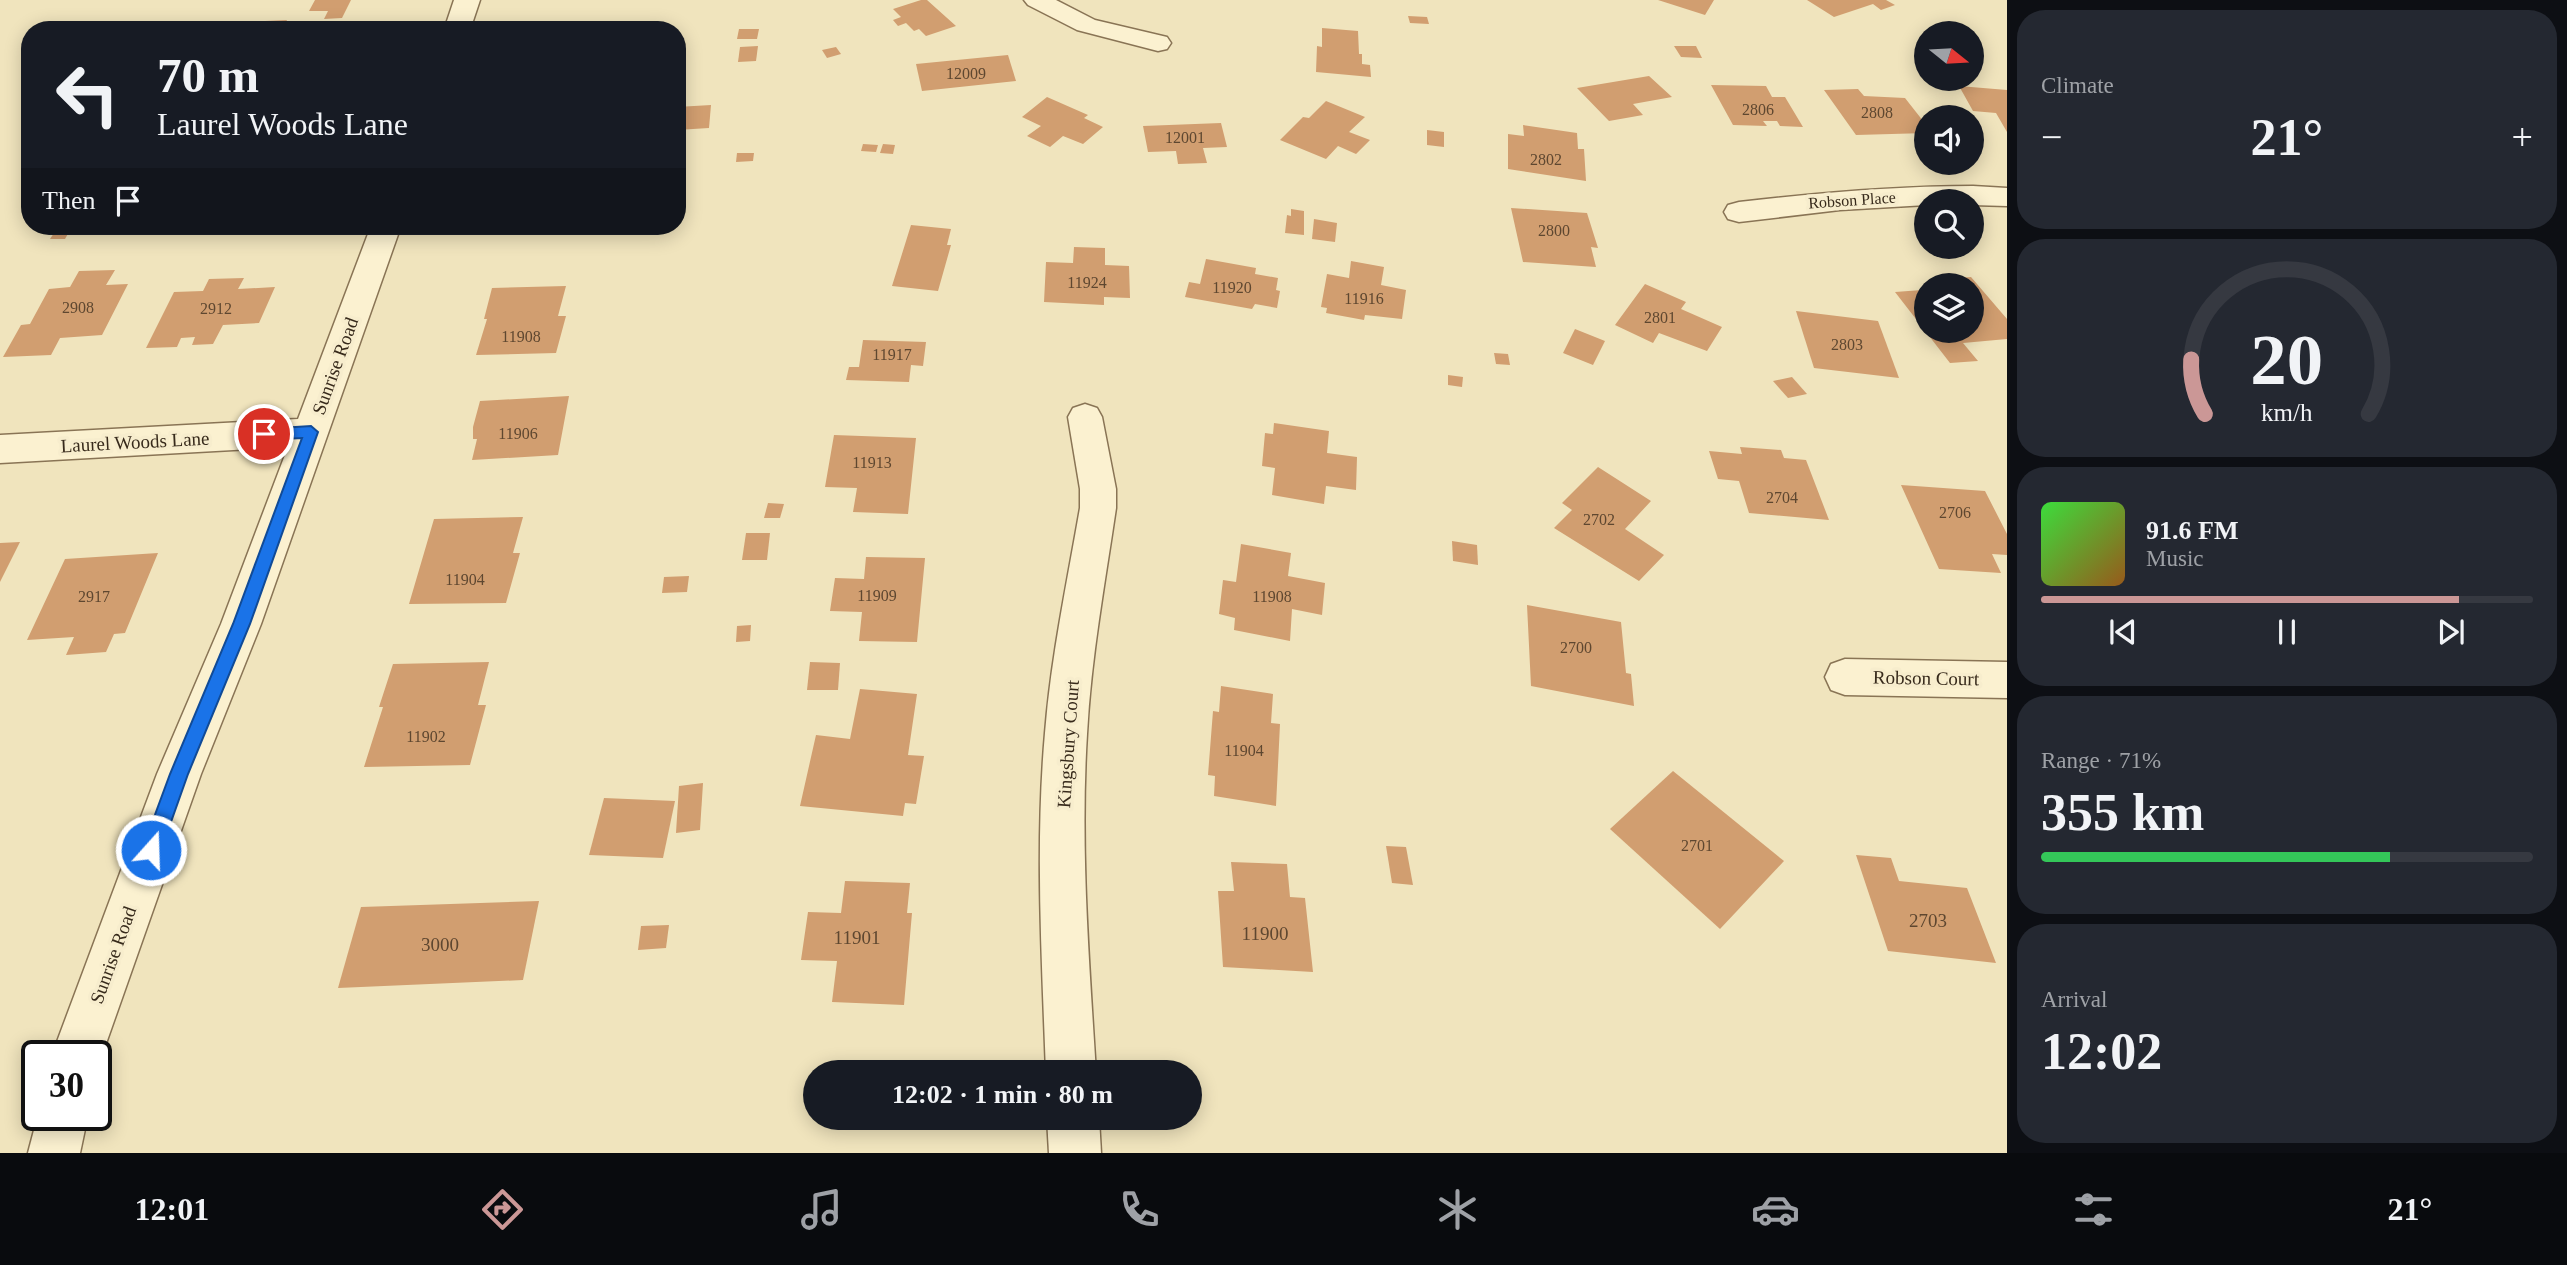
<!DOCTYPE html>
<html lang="en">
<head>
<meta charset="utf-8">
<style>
	:root { --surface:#171b24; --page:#242831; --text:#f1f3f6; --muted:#9ea1a6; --line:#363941; --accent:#cb9796 }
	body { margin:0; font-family:Georgia,serif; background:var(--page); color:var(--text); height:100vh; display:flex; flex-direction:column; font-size:26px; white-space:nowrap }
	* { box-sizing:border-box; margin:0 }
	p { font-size:23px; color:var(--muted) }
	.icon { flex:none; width:38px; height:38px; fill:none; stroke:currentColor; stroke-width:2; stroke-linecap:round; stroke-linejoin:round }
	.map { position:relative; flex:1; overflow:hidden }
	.panel { display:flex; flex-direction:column; gap:10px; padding:10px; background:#0d0f14; width:560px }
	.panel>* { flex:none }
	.top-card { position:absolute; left:21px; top:21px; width:665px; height:214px; border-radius:28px; box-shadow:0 4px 18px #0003; background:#171b24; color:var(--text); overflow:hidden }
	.needle { width:46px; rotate:108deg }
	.controls { position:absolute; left:1914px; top:21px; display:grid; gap:14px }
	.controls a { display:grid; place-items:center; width:70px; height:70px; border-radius:50%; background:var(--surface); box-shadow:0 4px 18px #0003; font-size:35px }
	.speed { position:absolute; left:21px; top:1040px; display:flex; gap:14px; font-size:35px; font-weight:700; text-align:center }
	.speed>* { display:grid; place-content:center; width:91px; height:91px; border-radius:50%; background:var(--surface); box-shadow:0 4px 18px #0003; line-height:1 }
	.speed .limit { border:4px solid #111; border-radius:10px; background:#fff; color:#111 }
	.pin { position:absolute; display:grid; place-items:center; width:60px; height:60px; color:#fff; margin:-30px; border:4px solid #fff; border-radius:50%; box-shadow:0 2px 7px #0007 }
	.me { position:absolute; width:77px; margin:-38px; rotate:20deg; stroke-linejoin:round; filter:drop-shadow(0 0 5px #0008) }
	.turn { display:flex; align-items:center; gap:24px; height:147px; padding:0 21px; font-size:32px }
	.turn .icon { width:91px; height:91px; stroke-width:2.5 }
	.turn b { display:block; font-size:49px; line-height:60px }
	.then { display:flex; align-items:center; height:66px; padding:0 21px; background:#0003; gap:14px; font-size:26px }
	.big { font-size:52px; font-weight:600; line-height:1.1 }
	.panel .tile { flex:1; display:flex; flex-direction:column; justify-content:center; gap:10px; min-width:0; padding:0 24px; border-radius:28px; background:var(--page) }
	.panel .dial { align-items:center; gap:0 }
	.dial svg { height:182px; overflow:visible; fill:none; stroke:var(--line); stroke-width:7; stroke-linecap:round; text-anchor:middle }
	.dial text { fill:var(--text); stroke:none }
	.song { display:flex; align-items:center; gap:21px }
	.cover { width:84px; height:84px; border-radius:10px; background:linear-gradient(135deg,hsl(120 70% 55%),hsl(30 70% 35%)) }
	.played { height:7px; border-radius:4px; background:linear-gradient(90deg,var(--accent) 85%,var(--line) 85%) }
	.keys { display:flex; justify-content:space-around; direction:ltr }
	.heat { display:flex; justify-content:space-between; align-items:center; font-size:38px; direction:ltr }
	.charge { height:10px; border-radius:5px; background:linear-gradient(90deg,#34c759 71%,var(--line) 0) }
	.trip { position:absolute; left:803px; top:1060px; width:399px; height:70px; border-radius:35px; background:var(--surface); box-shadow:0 4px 18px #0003; font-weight:600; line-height:70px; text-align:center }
	.dock { display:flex; height:112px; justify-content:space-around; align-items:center; background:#090b0e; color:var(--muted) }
	.dock .icon { width:49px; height:49px }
	.dock .on { color:var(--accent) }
	.dock b { font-size:32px; color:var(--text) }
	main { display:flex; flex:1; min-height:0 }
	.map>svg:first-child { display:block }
	.building { fill:#d19e70 }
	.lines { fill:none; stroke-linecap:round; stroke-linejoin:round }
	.street-casing { stroke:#897455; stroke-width:3 }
	.street { fill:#fbf1d0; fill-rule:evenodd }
	.route { fill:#1a73e8; stroke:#114b97; stroke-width:2 }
	.labels { text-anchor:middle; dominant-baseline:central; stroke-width:7; stroke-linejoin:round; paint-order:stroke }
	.number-label { font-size:16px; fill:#5e4730 }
	.far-street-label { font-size:16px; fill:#372a1b; stroke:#f7edcd }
	.street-label { font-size:19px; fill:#372a1b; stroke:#f7edcd }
	.near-number-label { font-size:19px; fill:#5e4730 }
</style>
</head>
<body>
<main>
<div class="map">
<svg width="2007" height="1153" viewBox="0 0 2007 1153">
	<rect width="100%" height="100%" fill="#f0e4bd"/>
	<g class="building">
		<path d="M315 0H351L342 18 324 19 328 11H309Z"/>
		<path d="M921 0H927L956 26 926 36 919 29 914 31 906 23 898 26 893 20 901 17 893 9Z"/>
		<path d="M1658 0H1714L1705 15Z"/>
		<path d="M1807 0H1886L1895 5 1881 10 1873 4 1834 17Z"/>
		<path d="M1408 16 1427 17 1429 24 1410 23Z"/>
		<path d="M287 20 282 30H240L244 22Z"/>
		<path d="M1322 28 1358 31 1359 54H1362V64L1370 65 1371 77 1316 72 1317 46 1322 47Z"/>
		<path d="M739 29H759L757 39H737Z"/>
		<path d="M758 46 756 61 738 62 740 47Z"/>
		<path d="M1674 46H1696L1702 58 1681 57Z"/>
		<path d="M836 47 841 54 827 58 822 50Z"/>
		<path d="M1008 55 1016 81 922 91 916 64Z"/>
		<path d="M1649 76 1672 97 1633 104 1643 115 1609 121 1577 88Z"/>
		<path d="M1711 85 1766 86 1772 97H1785L1803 127 1780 126 1777 121H1763L1767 126 1733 125Z"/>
		<path d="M1959 86 2007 90V132L1996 113 1973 111Z"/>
		<path d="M1858 89 1864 96 1905 98 1927 126V133L1856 135 1824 90Z"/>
		<path d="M1047 97 1088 115 1084 118 1103 127 1083 144 1063 136 1050 147 1027 136 1041 126 1022 117Z"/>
		<path d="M1326 101 1365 117 1349 132 1370 140 1356 154 1338 146 1326 159 1280 140 1303 117 1309 118Z"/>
		<path d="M711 105 709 128 677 130V107Z"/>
		<path d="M1221 123 1227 147 1203 148 1207 163 1178 164 1176 151 1148 152 1143 126Z"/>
		<path d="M1523 125 1577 133 1578 149H1584L1586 181 1508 169V134L1524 136Z"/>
		<path d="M1427 130 1444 132V147L1427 145Z"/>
		<path d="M863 144 878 145 876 152 861 151Z"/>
		<path d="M883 144 895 145 893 154 880 153Z"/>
		<path d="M737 153H754L753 161 736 162Z"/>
		<path d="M1511 208 1587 213 1598 248 1591 247 1596 267 1523 262Z"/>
		<path d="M1291 209 1304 211V235L1285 233 1287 215 1291 216Z"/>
		<path d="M1314 219 1337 223 1335 242 1312 239Z"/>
		<path d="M911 225 951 229 947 245H951L938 291 892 286Z"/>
		<path d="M56 230H70L65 239H50Z"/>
		<path d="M1074 247 1105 248V265L1129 266 1130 298 1104 297V305L1044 302 1046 262 1073 263Z"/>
		<path d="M1206 259 1256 268 1255 274 1278 278 1276 290 1280 291 1277 308 1255 304 1252 309 1185 297 1189 282 1200 284Z"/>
		<path d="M1351 261 1384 267 1381 285 1406 290 1402 319 1365 315 1364 320 1326 313 1327 308 1321 307 1327 274 1349 278Z"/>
		<path d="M115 270 106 285 128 284 102 335 60 338 51 355 3 357 21 325 30 324 49 289 70 287 79 271Z"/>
		<path d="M1971 277 2007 319V339L1963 343 1978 361 1950 363 1895 292 1922 290 1927 295V331H1972V285H1933L1928 280Z"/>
		<path d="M244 278 238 289 275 287 259 323 223 325 213 344 192 345 195 337 181 338 177 347 146 348 174 292 203 291 209 279Z"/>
		<path d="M1645 284 1686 302 1681 309 1722 327 1707 351 1659 333 1653 343 1615 325Z"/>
		<path d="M566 286 558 316H566L556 353 476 355 487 319H484L492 288Z"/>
		<path d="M1796 311 1878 321 1899 378 1814 368Z"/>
		<path d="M1575 329 1605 341 1593 365 1563 353Z"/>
		<path d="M863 340 926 342 923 366 911 365 909 382 846 380 849 367H859Z"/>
		<path d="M1494 353 1508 354 1510 365 1496 364Z"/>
		<path d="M1448 375 1463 377 1462 387 1448 385Z"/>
		<path d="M1792 377 1807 394 1788 398 1773 381Z"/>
		<path d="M569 396 558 455 472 460 477 439H473V427L480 401Z"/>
		<path d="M1274 423 1329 431 1327 453 1357 457 1356 490 1326 486 1324 504 1272 495 1275 468 1262 466 1265 433 1273 434Z"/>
		<path d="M834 435 916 438 908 514 853 512 857 488 825 487Z"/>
		<path d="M1740 447 1781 450 1784 458 1806 460 1829 520 1749 513 1739 481 1718 479 1709 451 1742 454Z"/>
		<path d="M1598 467 1651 501 1625 529 1664 555 1639 581 1554 528 1572 510 1562 503Z"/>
		<path d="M1901 485 1985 491 2007 534V555L1992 554 2001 573 1939 569Z"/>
		<path d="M768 503 784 504 780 518H764Z"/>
		<path d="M523 517 513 553H520L506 603 409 604 434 519Z"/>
		<path d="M746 533H770L767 560H742Z"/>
		<path d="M1452 541 1477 545 1478 565 1453 561Z"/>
		<path d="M20 542 0 582V543Z"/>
		<path d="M1241 544 1291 553 1288 576 1325 583 1322 615 1292 609 1290 641 1234 630 1235 618 1219 614 1223 580 1236 582Z"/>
		<path d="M158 553 125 633 114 634 106 652 66 655 74 637 27 640 65 559Z"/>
		<path d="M866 557 925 558 917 642 859 641 862 612 830 611 835 578 864 579Z"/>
		<path d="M689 576 687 592 662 593 664 577Z"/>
		<path d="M1527 605 1621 622 1626 673 1631 674 1634 706 1531 686Z"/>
		<path d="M751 625 750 641 736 642 737 626Z"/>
		<path d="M489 662 478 705H486L470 765 364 767 383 707H379L393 664Z"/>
		<path d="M810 662 840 663 838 690H807Z"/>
		<path d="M1221 686 1273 694 1271 723 1280 724 1276 806 1214 796 1215 776 1208 775 1213 711 1219 712Z"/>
		<path d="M860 689 917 694 908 755 924 756 916 804 905 803 903 816 800 806 816 735 850 739Z"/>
		<path d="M1673 771 1784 861 1720 929 1610 829Z"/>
		<path d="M703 783 700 830 676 833 679 786Z"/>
		<path d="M604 798 675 801 663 858 589 855Z"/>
		<path d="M1386 846 1406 847 1413 885 1392 883Z"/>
		<path d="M1856 855 1891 858 1899 881 1967 888 1996 963 1888 951Z"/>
		<path d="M1231 862 1287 864 1290 897 1305 898 1313 972 1223 967 1218 891H1234Z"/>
		<path d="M845 881 910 883 907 913H912L904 1005 832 1002 837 961 801 960 808 912 841 913Z"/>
		<path d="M539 901 523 980 338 988 361 907Z"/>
		<path d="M669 925 666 948 638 950 641 926Z"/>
	</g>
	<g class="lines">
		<defs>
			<g id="street">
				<path d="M454 0H480L470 30H444Z"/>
				<path d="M1024 0H1056L1095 20 1167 37 1171 43 1167 49 1158 51 1077 30 1028 5Z"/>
				<path d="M1973 186 2007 188V206L1972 205V201H1927V205L1840 210 1739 222 1728 219 1724 212 1728 205 1739 202C1817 193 1895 186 1973 186Z"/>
				<path d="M371 226H401L261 624 201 774 102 1055 96 1069V1055H52L157 774 221 624 288 447 0 463V435L298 419Z"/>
				<path d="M1085 404 1097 408 1102 417 1116 489V508C1105 583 1091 658 1087 734 1080 847 1089 960 1096 1073H1046C1042 960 1035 846 1045 733 1051 657 1067 583 1080 508V489L1068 417 1073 408Z"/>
				<path d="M1845 659 2007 662V698L1845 695 1831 690 1825 677 1831 664Z"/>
				<path d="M38 1115H88L80 1153H28Z"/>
				<path d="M1047 1118H1099L1101 1153H1049Z"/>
			</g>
		</defs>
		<use href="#street" class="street-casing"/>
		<use href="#street" class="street"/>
	</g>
	<path class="route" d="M311 426 318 432 250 624 188 774 161 850 158 856 151 859 145 856 142 850 170 774 233 624 302 438 264 440 257 434 264 429Z"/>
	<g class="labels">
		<g class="number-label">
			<text x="966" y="73">12009</text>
			<text x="1758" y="109">2806</text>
			<text x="1877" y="112">2808</text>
			<text x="1185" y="137">12001</text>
			<text x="1546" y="159">2802</text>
			<text x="1554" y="230">2800</text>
			<text x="1087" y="282">11924</text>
			<text x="1232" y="287">11920</text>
			<text x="1364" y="298">11916</text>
			<text x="78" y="307">2908</text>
			<text x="216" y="308">2912</text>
			<text x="1660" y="317">2801</text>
			<text x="521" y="336">11908</text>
			<text x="1847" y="344">2803</text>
			<text x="892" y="354">11917</text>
			<text x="518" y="433">11906</text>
			<text x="872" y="462">11913</text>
			<text x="1782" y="497">2704</text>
			<text x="1955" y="512">2706</text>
			<text x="1599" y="519">2702</text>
			<text x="465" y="579">11904</text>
			<text x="877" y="595">11909</text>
			<text x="94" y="596">2917</text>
			<text x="1272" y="596">11908</text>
			<text x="1576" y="647">2700</text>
			<text x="426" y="736">11902</text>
			<text x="1244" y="750">11904</text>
			<text x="1697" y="845">2701</text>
		</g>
		<g class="far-street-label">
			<text transform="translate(1852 200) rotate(-4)">Robson Place</text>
		</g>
		<g class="street-label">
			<text transform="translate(335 366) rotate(-70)">Sunrise Road</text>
			<text transform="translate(135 442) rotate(-3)">Laurel Woods Lane</text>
			<text transform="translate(1926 678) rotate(1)">Robson Court</text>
			<text transform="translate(1068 744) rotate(-86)">Kingsbury Court</text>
			<text transform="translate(113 955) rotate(-70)">Sunrise Road</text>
		</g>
		<g class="near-number-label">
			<text x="1928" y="920">2703</text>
			<text x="1265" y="933">11900</text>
			<text x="857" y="937">11901</text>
			<text x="440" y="944">3000</text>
		</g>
	</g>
</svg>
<div class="controls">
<a><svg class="needle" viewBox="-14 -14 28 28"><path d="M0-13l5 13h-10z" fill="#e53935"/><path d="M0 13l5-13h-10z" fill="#9ea1a6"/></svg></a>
<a><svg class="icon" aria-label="sound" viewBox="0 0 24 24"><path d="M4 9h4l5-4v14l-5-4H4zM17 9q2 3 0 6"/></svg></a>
<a><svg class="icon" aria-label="search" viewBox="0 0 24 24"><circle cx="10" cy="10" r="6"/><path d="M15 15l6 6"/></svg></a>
<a><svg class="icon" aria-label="layers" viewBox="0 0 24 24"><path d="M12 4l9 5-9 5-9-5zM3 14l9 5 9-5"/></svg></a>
</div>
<div class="speed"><div class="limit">30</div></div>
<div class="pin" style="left:264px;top:434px;background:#d93025"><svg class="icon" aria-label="arrive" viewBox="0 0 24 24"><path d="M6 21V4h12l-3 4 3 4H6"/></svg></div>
<svg class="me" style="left:151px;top:850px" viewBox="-20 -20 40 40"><circle r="17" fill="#1a73e8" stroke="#fff" stroke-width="3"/><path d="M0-11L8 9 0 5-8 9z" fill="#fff"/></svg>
<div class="trip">12:02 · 1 min · 80 m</div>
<div class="top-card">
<div class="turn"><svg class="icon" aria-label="left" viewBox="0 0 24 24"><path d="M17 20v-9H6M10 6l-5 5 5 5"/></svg><div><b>70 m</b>Laurel Woods Lane</div></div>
<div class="then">Then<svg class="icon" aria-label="arrive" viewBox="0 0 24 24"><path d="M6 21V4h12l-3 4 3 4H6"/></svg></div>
</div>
</div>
<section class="panel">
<div class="tile"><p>Climate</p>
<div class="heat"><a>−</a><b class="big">21°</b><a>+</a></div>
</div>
<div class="tile dial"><svg viewBox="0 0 100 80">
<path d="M14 69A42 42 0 1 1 86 69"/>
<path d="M14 69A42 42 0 0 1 8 45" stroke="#cb9796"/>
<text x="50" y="56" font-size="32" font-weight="700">20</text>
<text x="50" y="72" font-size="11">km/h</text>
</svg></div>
<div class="tile">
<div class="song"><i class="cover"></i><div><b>91.6 FM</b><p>Music</p></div></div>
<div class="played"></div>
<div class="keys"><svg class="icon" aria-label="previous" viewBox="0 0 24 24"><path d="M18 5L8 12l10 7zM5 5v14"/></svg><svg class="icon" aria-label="pause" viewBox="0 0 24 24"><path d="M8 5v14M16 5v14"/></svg><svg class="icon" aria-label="next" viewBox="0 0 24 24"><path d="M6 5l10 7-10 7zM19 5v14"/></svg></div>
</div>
<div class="tile"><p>Range · 71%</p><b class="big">355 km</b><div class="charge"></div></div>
<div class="tile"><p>Arrival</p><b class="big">12:02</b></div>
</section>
</main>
<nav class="dock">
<b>12:01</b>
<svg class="icon on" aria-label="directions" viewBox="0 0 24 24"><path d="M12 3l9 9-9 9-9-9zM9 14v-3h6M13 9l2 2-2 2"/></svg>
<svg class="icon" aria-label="music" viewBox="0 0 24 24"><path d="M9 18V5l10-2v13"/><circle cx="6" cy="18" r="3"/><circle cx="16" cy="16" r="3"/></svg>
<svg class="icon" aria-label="phone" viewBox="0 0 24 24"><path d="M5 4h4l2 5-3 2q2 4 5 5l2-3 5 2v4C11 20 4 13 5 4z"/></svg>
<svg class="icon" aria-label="climate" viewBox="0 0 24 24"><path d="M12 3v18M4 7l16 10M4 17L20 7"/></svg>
<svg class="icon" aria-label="car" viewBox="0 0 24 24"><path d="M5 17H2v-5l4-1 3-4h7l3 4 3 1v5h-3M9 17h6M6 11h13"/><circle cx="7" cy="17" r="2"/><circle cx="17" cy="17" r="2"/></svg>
<svg class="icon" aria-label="filters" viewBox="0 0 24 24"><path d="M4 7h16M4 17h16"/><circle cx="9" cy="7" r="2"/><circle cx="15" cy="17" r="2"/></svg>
<b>21°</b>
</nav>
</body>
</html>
